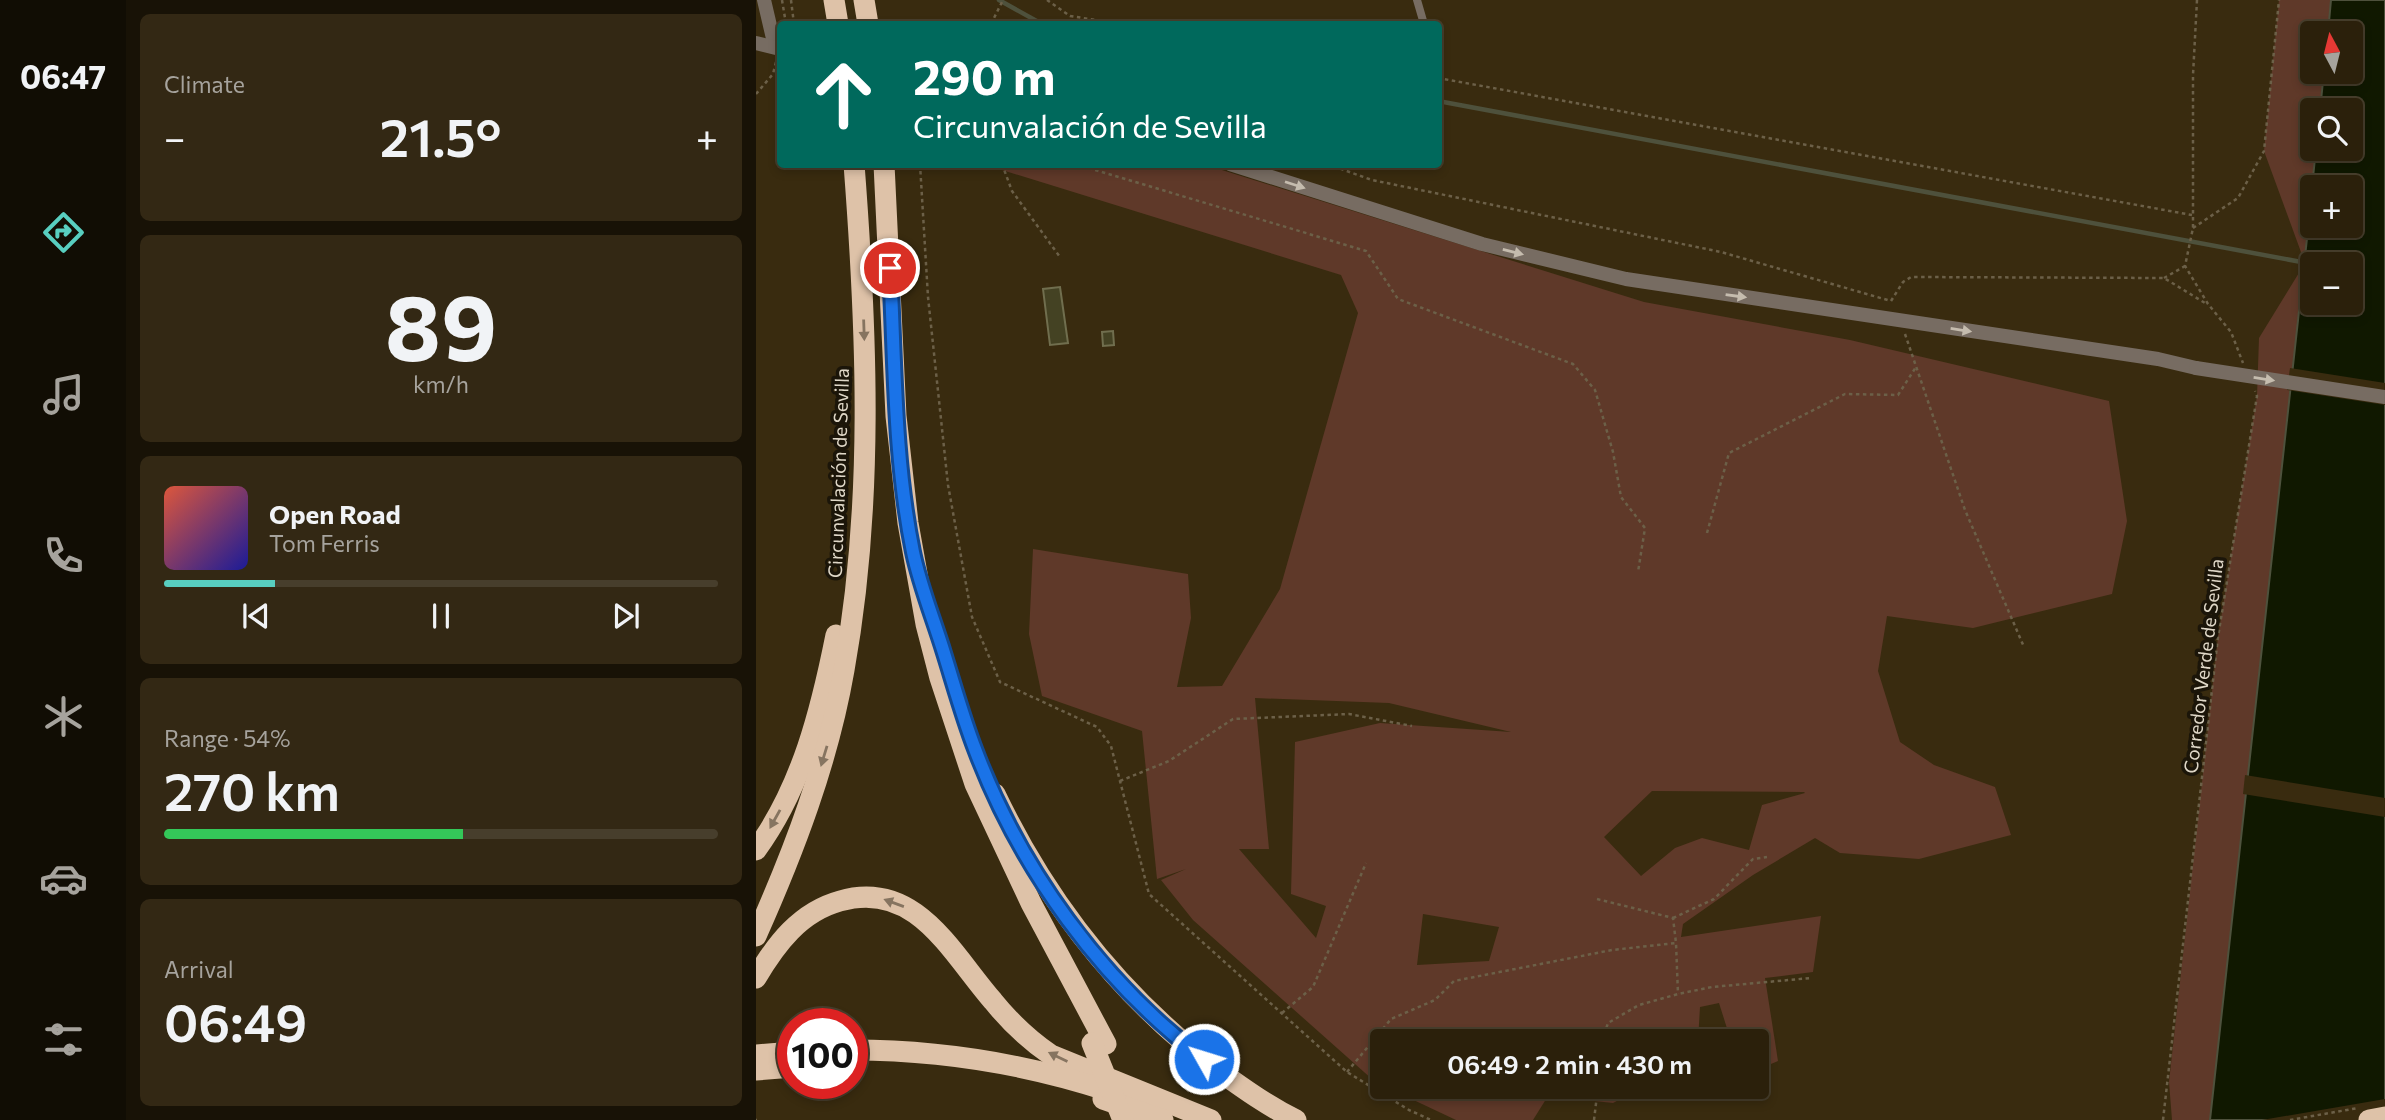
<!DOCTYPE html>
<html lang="en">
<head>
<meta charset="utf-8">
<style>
	:root { --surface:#2b200b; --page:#332814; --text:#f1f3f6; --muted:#a6a39d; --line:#473e2c; --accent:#58cec0 }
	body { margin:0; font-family:Commissioner,sans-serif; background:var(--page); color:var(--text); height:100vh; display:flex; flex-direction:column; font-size:26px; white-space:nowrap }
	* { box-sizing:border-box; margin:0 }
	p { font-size:23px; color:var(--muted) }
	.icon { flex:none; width:38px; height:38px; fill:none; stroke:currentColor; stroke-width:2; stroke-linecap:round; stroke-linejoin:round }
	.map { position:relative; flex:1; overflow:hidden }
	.side { display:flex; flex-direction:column; gap:14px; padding:14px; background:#181206; width:630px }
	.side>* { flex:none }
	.guide { position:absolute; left:21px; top:21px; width:665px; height:147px; border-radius:7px; box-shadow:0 4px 10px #0003,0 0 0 2px var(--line); background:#00695c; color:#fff; overflow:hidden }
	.needle { width:46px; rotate:353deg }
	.tools { position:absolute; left:1544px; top:21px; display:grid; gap:14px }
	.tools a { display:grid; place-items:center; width:63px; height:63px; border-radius:7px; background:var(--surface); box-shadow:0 4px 10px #0003,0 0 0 2px var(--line); font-size:35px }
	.speed { position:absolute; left:21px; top:1008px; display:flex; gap:14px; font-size:35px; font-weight:700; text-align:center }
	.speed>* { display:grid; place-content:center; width:91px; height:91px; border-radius:50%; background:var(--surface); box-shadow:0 4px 10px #0003,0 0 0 2px var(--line); line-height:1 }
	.speed .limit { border:10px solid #d22; background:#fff; color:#111 }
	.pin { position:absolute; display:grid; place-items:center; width:60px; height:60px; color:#fff; margin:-30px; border:4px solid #fff; border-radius:50%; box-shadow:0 2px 7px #0007 }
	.me { position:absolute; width:77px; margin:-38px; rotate:309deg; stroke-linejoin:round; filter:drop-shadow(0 0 5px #0008) }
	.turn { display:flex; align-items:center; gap:24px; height:147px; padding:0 21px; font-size:32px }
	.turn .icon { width:91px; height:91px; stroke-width:2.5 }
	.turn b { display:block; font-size:49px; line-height:60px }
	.big { font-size:52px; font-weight:600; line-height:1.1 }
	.side .card { flex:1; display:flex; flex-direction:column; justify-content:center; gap:10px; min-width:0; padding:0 24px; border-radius:10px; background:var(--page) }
	.side .dial { align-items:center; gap:0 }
	.dial b { font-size:91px; line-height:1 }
	.song { display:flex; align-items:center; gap:21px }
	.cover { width:84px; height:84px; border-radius:10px; background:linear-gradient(135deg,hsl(10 70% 55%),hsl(240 70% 35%)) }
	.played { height:7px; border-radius:4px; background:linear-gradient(90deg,var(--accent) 20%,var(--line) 20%) }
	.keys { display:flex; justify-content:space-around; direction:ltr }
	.heat { display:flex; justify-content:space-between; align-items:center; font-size:38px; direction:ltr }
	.charge { height:10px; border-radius:5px; background:linear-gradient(90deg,#34c759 54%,var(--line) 0) }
	.trip { position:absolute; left:614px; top:1029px; width:399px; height:70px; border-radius:7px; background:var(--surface); box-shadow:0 4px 10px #0003,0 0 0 2px var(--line); font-weight:600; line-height:70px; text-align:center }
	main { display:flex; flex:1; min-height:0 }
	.dock { display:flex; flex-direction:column; width:126px; justify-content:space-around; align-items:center; background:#110d04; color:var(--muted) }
	.dock .icon { width:49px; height:49px }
	.dock .current { color:var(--accent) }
	.dock b { font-size:32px; color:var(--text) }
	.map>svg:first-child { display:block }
	.green { fill:#5f3929; fill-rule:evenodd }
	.water { fill:#101800; stroke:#4e513c; stroke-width:2; fill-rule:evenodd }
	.pier { fill:#392b0f }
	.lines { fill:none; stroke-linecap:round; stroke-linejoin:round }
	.stream { stroke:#4e513c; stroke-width:4.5 }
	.building { fill:#444223; stroke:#706e4e; stroke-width:2 }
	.path { stroke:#6c6048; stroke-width:2.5; stroke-dasharray:3.5 3.5; stroke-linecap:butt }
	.lane { stroke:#776c62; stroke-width:8 }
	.street { stroke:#776c62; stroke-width:14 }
	.highway { stroke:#dec2a8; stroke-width:21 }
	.street-bridge { stroke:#776c62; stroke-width:14 }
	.highway-bridge { stroke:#dec2a8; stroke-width:21 }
	.oneway { fill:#c5bcae }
	.oneway2 { fill:#867460 }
	.route-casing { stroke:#114b97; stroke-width:18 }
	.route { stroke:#1a73e8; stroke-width:12 }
	.labels { text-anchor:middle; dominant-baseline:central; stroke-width:7; stroke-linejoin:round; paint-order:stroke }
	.street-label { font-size:19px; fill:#dfd7c7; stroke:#1b1509 }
</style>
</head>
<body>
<main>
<nav class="dock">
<b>06:47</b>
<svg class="icon current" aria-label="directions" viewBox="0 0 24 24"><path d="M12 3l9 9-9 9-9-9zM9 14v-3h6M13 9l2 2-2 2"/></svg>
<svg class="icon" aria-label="music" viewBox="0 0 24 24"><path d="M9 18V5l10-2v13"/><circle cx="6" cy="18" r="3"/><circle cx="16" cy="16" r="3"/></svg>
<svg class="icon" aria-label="phone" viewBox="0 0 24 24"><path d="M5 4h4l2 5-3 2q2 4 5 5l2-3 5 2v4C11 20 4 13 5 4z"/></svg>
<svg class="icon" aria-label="climate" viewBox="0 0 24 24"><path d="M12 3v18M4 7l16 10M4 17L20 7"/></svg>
<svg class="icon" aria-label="car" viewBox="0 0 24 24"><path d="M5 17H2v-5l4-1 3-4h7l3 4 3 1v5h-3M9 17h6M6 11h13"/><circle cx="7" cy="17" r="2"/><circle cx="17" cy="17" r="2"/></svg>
<svg class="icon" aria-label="filters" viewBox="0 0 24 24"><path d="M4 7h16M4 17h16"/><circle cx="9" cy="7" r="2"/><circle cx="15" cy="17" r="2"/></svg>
</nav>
<section class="side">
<div class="card"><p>Climate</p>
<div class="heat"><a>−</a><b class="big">21.5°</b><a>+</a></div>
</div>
<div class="card dial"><b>89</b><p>km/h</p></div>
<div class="card">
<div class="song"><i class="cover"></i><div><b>Open Road</b><p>Tom Ferris</p></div></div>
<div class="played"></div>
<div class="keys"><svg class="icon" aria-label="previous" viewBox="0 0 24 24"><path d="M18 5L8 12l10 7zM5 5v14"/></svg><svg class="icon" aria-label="pause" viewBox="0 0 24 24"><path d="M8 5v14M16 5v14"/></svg><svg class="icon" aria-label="next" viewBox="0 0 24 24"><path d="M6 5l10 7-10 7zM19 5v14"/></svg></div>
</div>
<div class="card"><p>Range · 54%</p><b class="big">270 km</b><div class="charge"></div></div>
<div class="card"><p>Arrival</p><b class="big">06:49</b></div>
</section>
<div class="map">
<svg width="1629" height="1120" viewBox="0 0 1629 1120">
	<rect width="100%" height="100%" fill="#392b0f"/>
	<g class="green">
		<path d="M1523 0H1575L1572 33H1556V72H1568L1564 110H1556V149H1560L1549 263 1454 1120H1416L1413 1082 1462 637 1501 396 1503 338 1549 263 1508 151Z"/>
		<path d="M230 165H450L888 302 1094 340 1353 401 1371 521 1356 594 1217 628 1131 616 1122 671 1144 742 1178 765 1239 787 1255 835 1163 859 1084 853 1059 838 997 875 927 924 925 937 1065 916 1057 972 1009 978 1022 1061 1001 1070V1041H975L963 1003 944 1007 942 1041H626V1085L617 1080 437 920 405 880 430 869 401 879 386 731 286 696 273 634 277 549 432 574 435 618 421 687 466 686 524 589 602 313 585 275ZM499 698 633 703 755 732 624 723 539 742 535 894 570 906 560 938 483 849H513ZM896 791 1048 792 1049 793 1006 805 993 850 946 838 919 848 885 876 848 837ZM667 914 743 927 733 961 661 965Z"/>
		<path d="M630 1087H887L857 1103 792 1096 777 1120H700Z"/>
	</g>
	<path class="water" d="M1575 0H1629V1120H1454L1556 193V226H1594V187H1556L1560 149H1594V110H1564L1568 72H1594V33H1572ZM1556 264H1594V303H1556Z"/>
	<g class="pier">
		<path d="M1534 368 1629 383V405L1531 390Z"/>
		<path d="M1489 775 1629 798V817L1487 794Z"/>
		<path d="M1629 1099V1120H1506Z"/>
	</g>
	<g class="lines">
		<g class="stream">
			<path d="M243 0 286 24"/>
			<path d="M682 101 1556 264"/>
		</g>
	</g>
	<g class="building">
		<path d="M304 287 312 343 294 345 287 289Z"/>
		<path d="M357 331 358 345 347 346 346 332Z"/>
	</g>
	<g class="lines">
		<g class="path">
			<path d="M26 0 30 24"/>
			<path d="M35 0 38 24"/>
			<path d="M291 0 314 16 366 24"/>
			<path d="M1441 0 1437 75V228L1429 266 1452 304 1475 332 1487 363"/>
			<path d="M235 24 247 0"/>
			<path d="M682 78 1436 215"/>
			<path d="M0 94 17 74 20 62"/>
			<path d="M164 164 172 297 192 485 216 617 244 682 341 727 355 746 393 894 591 1072 653 1110 675 1120"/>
			<path d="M246 164 256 191 304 257"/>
			<path d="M319 164 610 251 642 299 817 364 839 390 857 452 865 497 889 528 882 572"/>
			<path d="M571 164 616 180 965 252 1135 301"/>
			<path d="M1437 228 1482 198 1508 151 1523 0"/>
			<path d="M1408 278 1429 266"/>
			<path d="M1135 301 1147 282 1155 277 1408 278 1449 303"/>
			<path d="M1149 334 1209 510 1268 647"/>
			<path d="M951 533 973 453 1089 394 1142 395 1160 367"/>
			<path d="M364 781 413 761 477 719 593 714 656 726"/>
			<path d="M841 899 917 918 920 943"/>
			<path d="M917 918 958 899 997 859 1011 857"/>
			<path d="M526 1013 557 987 610 863"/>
			<path d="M846 1041 852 1023 883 1005 922 994 956 987 1055 978"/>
			<path d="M591 1072 635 1019 679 1000 698 981 856 950 920 943 922 994"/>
			<path d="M0 1120H1"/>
			<path d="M838 1120 842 1087"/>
			<path d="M1407 1120 1462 637 1501 396 1499 391"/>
			<path d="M1534 1120 1602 1108"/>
		</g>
		<path class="lane" d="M661 0 668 24"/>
		<g class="street">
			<path d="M8 0 19 47"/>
			<path d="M0 43 24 49"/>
			<path d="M474 164 726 244 870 279 1402 359 1440 368"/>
		</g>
		<g class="highway">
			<path d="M78 0 82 24"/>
			<path d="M108 0 112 24"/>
			<path d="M128 164 140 416 152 523 170 624 184 678 219 784 275 903 350 1044"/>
			<path d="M239 794C292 905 365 997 463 1071 488 1089 512 1106 540 1120"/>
			<path d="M0 850C46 787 65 710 80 635"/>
			<path d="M0 936C38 851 72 762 88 670 118 503 111 333 98 164"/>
			<path d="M0 978C20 944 44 912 84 901 160 879 195 953 237 1001 254 1022 273 1040 295 1055L455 1120"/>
			<path d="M96 1050C183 1050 270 1064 353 1091"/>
			<path d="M0 1055 37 1052"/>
			<path d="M0 1070 37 1067"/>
			<path d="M347 1099 407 1120"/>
			<path d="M1613 1120 1629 1117"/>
		</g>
		<path class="street-bridge" d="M1440 368 1629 397"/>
		<path class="highway-bridge" d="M336 1043 367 1120"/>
	</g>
	<defs><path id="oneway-solid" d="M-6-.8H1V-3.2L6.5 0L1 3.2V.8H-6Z" transform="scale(1.75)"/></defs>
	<g class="oneway">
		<use href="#oneway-solid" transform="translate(539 185) rotate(18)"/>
		<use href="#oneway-solid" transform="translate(757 252) rotate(14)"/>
		<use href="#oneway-solid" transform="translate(980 296) rotate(8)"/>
		<use href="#oneway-solid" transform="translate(1205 330) rotate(9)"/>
		<use href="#oneway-solid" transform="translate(1508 379) rotate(9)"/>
	</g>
	<g class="oneway2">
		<use href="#oneway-solid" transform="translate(108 330) rotate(88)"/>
		<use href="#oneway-solid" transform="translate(68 756) rotate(107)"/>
		<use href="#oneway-solid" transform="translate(19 819) rotate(119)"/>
		<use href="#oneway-solid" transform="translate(138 903) rotate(-160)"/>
		<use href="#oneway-solid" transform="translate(302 1057) rotate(-154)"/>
	</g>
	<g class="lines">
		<defs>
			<path id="route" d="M134 268C139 362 138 459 157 552 164 586 178 620 188 653 198 685 207 718 219 749 264 869 346 982 448 1059"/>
		</defs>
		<use href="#route" class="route-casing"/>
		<use href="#route" class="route"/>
	</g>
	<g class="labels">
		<g class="street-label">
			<text transform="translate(82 473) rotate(-88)">Circunvalación de Sevilla</text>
			<text transform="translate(1447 666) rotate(-83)">Corredor Verde de Sevilla</text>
		</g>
	</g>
</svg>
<div class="tools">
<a><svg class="needle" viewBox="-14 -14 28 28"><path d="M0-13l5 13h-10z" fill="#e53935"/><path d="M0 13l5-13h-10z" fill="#a6a39d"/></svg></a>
<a><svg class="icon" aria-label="search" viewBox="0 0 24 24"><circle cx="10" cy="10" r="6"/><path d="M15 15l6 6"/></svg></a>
<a>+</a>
<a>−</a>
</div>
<div class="speed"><div class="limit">100</div></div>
<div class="pin" style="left:134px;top:268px;background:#d93025"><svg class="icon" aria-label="arrive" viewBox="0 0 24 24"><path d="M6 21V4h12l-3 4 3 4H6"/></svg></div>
<svg class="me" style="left:448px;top:1059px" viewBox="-20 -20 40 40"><circle r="17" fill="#1a73e8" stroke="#fff" stroke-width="3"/><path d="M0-11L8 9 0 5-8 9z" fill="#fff"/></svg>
<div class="trip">06:49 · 2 min · 430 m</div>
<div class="guide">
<div class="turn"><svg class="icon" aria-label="ahead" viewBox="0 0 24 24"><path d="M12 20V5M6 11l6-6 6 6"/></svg><div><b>290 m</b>Circunvalación de Sevilla</div></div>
</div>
</div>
</main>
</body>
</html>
